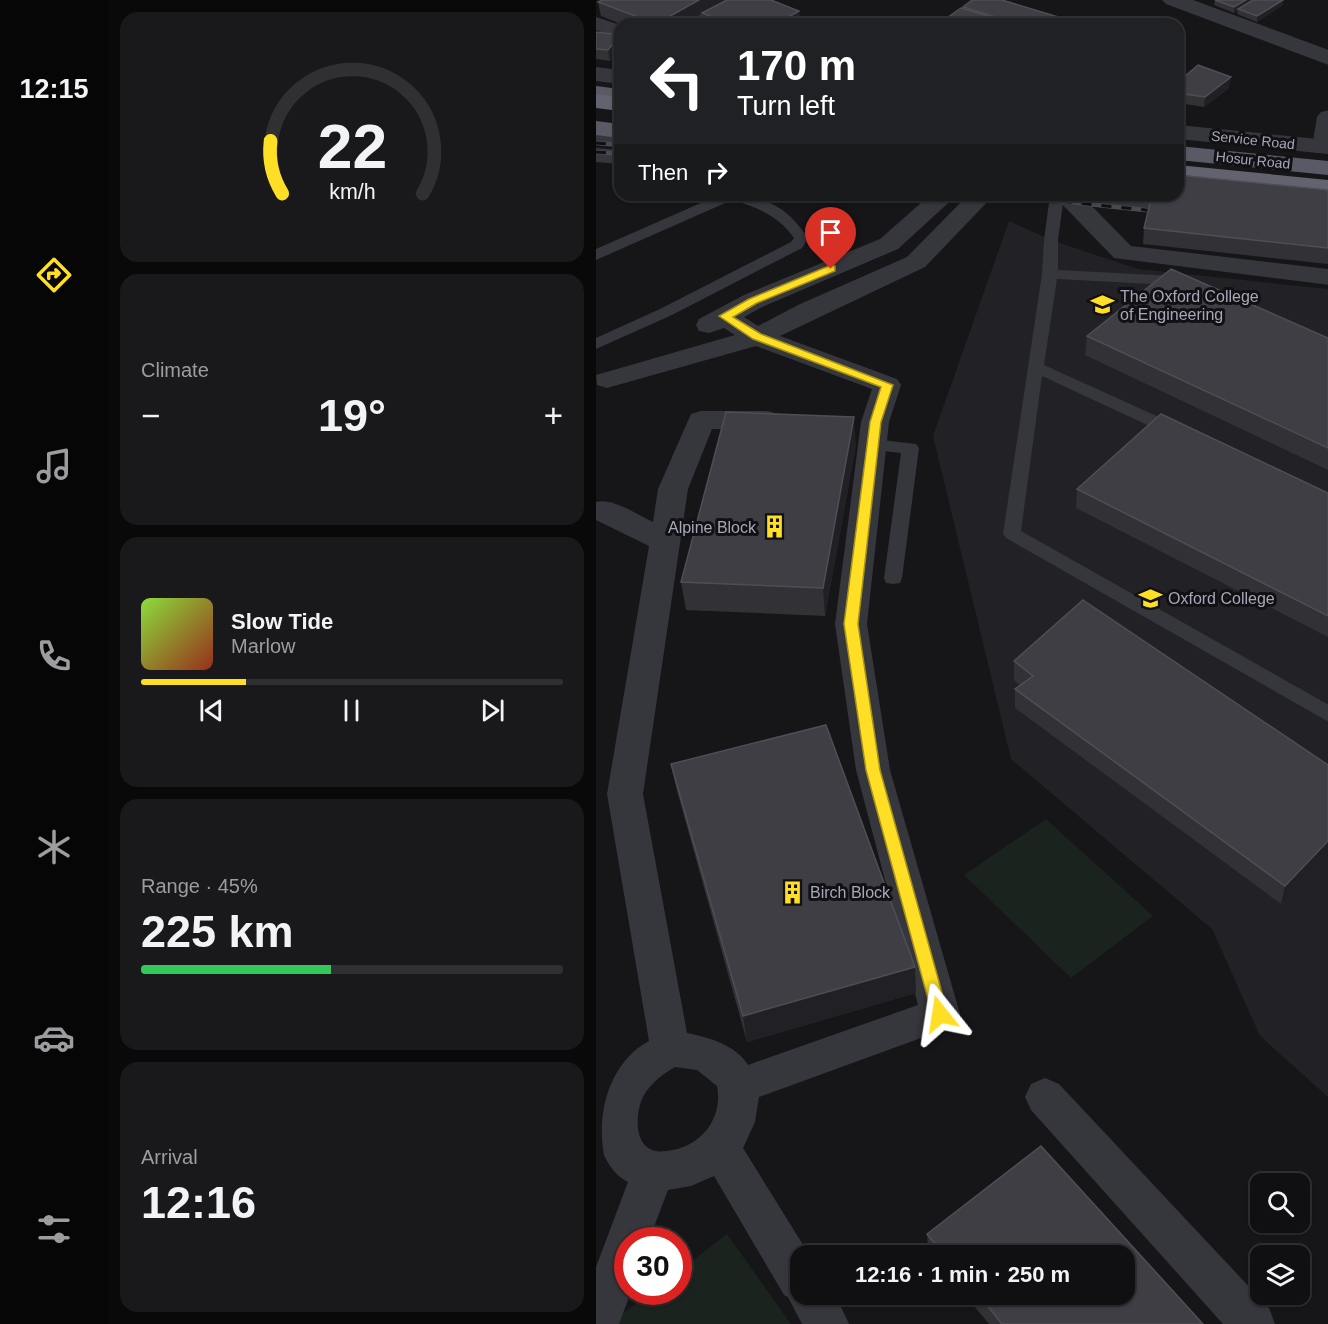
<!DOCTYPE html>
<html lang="en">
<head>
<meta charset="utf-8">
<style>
	:root { --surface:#101012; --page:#19191b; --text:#f1f3f6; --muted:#9c9d9f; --line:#303032; --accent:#ffdf26 }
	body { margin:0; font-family:Arial,sans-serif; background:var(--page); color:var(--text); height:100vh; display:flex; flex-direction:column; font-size:22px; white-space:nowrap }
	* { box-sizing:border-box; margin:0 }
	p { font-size:20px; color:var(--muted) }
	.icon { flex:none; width:33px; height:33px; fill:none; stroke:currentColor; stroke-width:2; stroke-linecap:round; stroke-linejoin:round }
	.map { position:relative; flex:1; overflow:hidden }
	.details { display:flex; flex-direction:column; gap:12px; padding:12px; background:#09090a; width:488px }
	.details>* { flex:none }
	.guide { position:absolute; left:18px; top:18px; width:570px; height:183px; border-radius:18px; box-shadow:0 2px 4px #0004,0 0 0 2px var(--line); background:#202124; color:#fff; overflow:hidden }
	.fabs { position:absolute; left:654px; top:1173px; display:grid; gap:12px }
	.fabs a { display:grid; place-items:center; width:60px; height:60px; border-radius:12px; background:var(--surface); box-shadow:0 2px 4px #0004,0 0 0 2px var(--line); font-size:30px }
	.speed { position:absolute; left:18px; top:1227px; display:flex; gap:12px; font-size:30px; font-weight:700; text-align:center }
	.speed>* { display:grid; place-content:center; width:78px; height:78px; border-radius:50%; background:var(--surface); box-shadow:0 2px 4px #0004,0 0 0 2px var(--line); line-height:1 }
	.speed .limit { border:9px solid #d22; background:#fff; color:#111 }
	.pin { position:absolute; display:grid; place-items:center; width:51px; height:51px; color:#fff; margin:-62px -26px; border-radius:50% 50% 50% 0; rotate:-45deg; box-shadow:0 0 6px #0007 }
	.pin .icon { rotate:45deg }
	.me { position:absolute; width:66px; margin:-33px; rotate:345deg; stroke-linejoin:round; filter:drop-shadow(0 0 4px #0008) }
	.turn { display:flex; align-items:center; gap:21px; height:126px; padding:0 24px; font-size:27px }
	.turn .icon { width:78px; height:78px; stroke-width:2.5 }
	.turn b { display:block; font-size:42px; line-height:51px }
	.then { display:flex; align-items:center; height:57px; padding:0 24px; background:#0003; gap:12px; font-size:22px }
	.big { font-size:45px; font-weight:700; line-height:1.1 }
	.details .tile { flex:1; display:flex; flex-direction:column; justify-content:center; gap:9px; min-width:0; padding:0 21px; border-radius:18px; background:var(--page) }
	.details .dial { align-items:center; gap:0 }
	.dial svg { height:156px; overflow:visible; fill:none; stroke:var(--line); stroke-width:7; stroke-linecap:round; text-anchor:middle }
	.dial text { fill:var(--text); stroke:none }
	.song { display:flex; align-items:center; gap:18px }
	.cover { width:72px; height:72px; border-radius:9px; background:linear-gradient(135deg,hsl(90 70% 55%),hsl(10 70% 35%)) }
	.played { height:6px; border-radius:3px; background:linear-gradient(90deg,var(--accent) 25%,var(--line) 25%) }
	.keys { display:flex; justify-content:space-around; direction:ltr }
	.heat { display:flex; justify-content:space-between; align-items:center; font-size:33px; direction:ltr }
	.charge { height:9px; border-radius:4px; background:linear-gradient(90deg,#34c759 45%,var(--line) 0) }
	.trip { position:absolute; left:194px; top:1245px; width:345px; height:60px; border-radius:18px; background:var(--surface); box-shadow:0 2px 4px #0004,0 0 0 2px var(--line); font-weight:700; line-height:60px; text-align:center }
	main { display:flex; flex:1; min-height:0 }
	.menu { display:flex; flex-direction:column; width:108px; justify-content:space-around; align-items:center; background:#060607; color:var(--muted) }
	.menu .icon { width:42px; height:42px }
	.menu .selected { color:var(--accent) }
	.menu b { font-size:27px; color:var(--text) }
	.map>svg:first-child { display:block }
	.built { fill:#222125 }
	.green { fill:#1b231e }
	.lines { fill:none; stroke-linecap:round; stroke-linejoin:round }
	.service { fill:#36363d; fill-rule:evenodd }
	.minor { fill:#36363d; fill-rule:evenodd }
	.tertiary { fill:#36363d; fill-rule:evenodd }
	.trunk { fill:#5a5a66; fill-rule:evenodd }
	.motorway { fill:#62636f; fill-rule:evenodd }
	.rail-casing { stroke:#494952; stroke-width:4.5 }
	.rail { stroke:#111013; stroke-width:3; stroke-dasharray:10; stroke-linecap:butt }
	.wall { fill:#323136 }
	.shaded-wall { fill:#212024 }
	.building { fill:#3e3e44; stroke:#4e4e56; stroke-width:1.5 }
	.route { fill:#ffdf26; stroke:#a69119; stroke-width:1.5 }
	.labels { text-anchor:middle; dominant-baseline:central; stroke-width:6; stroke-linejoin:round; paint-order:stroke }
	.far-street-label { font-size:14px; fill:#a6a8b9; stroke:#111013 }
	.poi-label { font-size:16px; fill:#a6a8b9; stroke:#111013; text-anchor:start }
</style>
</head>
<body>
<main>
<nav class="menu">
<b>12:15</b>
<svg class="icon selected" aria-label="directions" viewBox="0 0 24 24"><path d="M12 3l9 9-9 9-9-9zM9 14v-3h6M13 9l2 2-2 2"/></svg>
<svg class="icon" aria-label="music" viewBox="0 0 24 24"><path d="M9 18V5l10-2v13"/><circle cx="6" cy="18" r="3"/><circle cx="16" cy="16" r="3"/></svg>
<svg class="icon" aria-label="phone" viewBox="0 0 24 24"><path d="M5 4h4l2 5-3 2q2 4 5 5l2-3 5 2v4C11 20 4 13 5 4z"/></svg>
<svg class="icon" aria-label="climate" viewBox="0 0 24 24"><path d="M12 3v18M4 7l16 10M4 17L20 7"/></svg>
<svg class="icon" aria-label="car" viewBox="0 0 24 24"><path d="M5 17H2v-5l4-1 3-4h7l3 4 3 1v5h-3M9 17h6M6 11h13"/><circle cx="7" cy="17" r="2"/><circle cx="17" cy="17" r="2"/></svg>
<svg class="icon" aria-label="filters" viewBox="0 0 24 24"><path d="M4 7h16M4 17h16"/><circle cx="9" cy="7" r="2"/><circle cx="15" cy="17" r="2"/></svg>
</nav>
<section class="details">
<div class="tile dial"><svg viewBox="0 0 100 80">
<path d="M14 69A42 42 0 1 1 86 69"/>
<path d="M14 69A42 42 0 0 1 8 42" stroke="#ffdf26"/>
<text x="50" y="56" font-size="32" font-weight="700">22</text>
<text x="50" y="72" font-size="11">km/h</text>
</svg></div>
<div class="tile"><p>Climate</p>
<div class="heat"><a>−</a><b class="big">19°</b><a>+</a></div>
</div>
<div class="tile">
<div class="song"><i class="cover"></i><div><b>Slow Tide</b><p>Marlow</p></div></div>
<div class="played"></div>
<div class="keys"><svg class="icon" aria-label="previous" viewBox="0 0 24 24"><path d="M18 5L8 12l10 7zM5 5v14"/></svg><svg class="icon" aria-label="pause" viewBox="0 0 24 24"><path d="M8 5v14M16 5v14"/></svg><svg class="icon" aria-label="next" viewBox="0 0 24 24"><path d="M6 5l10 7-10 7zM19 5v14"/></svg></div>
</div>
<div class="tile"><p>Range · 45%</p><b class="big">225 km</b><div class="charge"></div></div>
<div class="tile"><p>Arrival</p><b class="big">12:16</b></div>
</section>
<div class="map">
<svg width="733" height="1324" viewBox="0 0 733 1324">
	<rect width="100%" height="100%" fill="#161518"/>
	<path class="built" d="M413 221 455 240 542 269 732 289V1097L664 1036 616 929 415 759 337 436Z"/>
	<g class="green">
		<path d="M450 819 557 916 475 978 368 875Z"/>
		<path d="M131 1234 195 1324H13L55 1292H82L83 1271Z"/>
	</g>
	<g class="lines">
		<g class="service">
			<path d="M123 195C165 195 188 202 212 238L206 248 76 315 0 349V338L64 309 195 242 198 238C183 216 161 207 136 200L0 260V249Z"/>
			<path d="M454 195 468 196 462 240V270L578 276 592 282 595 285 587 290 575 285 461 279 448 365 587 428 590 432 587 436H575L446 376 425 531 733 705V722L410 538 407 534 446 274 448 240Z"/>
			<path d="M277 439 320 444 323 448 306 578 304 583 297 584 290 583 288 578 305 453 271 449 268 445 271 441Z"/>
		</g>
		<g class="minor">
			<path d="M126 0H152L148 4 115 24H88L91 19Z"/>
			<path d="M566 0H597L733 50V65L570 4Z"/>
			<path d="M0 17 24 25V38L0 30Z"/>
			<path d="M733 110V153L720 152 716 147 721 117 725 112Z"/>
			<path d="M0 148 24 150V164L0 162Z"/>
			<path d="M334 195H361L302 249 166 307 148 317 162 326 202 305 311 257 372 195H398L329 267 184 336 301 379 305 385 293 422 271 624 294 770 364 1014 358 1026 163 1097 159 1122 147 1148 214 1256H204V1294H239L253 1324H206L192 1297 188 1295 118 1176 95 1186 72 1190 53 1240H32V1292H35L23 1324H0V1267L32 1182C21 1177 13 1166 8 1155 0 1112 14 1062 53 1041L11 794 53 546 0 520V502C17 497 41 515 57 522L62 489 95 414 105 411H172L182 414 186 420 182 426 172 429H116L92 489 47 794 91 1033C112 1037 140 1045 152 1065L322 1005 260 770 239 624 265 422 276 389 160 346 11 388 1 385 0 375 139 335 128 328 113 333 103 331 100 325 103 319 148 295 284 239ZM79 1067 101 1070 121 1086C127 1117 107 1144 77 1150 69 1151 61 1153 54 1149 37 1140 40 1109 48 1095 56 1082 67 1074 79 1067Z"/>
			<path d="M460 195H485L535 246 733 269V285L518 258 463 201Z"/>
			<path d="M449 1078 463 1084 673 1308 679 1324H627L435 1110 429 1097 435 1084Z"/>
		</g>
		<g class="tertiary">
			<path d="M0 67 24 70V84L0 81Z"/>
			<path d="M582 125 733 140V154L582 139Z"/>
			<path d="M0 128 24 130V144L0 142Z"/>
			<path d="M442 195H525L597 203 606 205 609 210 606 215 597 217 454 202 445 200Z"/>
		</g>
		<g class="trunk">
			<path d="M0 86 24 89V103L0 100Z"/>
			<path d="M0 121 24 124V138L0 135Z"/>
			<path d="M582 146 733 161V175L582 160Z"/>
		</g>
		<g class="motorway">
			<path d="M0 94 24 97V111L0 108Z"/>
			<path d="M582 165 733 180V194L582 179Z"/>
		</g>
		<defs>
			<g id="rail">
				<path d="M0 143 24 145"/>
				<path d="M0 152 24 154"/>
				<path d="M406 195 568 212"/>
				<path d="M506 195 572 202"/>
			</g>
		</defs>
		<use href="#rail" class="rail-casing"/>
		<use href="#rail" class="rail"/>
	</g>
	<g class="wall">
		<path d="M619 0 687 5 661 22 641 14 642 10 638 13 618 5Z"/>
		<path d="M2 2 203 11 204 24H107L106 14 87 24H25L5 16Z"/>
		<path d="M367 7 482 24H334L348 20 367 8Z"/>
		<path d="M0 32 24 35V47L14 61 0 59Z"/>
		<path d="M582 82 633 88 608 107 582 103Z"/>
		<path d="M732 190V264L547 244 548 228Z"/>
		<path d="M491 336 732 338V470L489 355Z"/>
		<path d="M260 445 229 616 90 610 85 582Z"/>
		<path d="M481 489 732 493V637L480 508Z"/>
		<path d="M418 661 732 765 685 904 419 708V689L424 686 418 680Z"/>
		<path d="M75 764 320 993 151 1042 81 791Z"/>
		<path d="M445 1146 607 1324H393L368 1294H528V1256H336L332 1250 331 1234Z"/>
	</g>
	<g class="shaded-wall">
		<path d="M103 0H131L87 24H60Z"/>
		<path d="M650 0H658L638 13V7Z"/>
		<path d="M687 0V5L661 22V16Z"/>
		<path d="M203 11 204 24H180Z"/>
		<path d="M24 35V47L14 61 12 50Z"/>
		<path d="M635 77 633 88 608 107 609 97Z"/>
		<path d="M258 417 260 445 229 616 227 588Z"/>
		<path d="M732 841V855L685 904 689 886Z"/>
		<path d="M319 967 320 993 151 1042 147 1016Z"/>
	</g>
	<g class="building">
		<path d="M6 0H103L60 24 2 2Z"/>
		<path d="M131 0H175L203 11 180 24H134L106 13Z"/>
		<path d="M376 0H406L482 23 480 24H423L367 7Z"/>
		<path d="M619 0H650L638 7Z"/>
		<path d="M657 0H687L661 16 642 9Z"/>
		<path d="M365 8 418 24H362L348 20Z"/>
		<path d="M343 18 362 24H334Z"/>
		<path d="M0 32 24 35 12 50 0 49Z"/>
		<path d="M602 65 635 77 609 97 582 93V82Z"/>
		<path d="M582 175 732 190V248L548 228 556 195H582Z"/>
		<path d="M575 269 732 338V448L491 336Z"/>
		<path d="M130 412 258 417 227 588 85 582Z"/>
		<path d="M565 414 732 493V616L481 489Z"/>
		<path d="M487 600 732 765V841L689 886 419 689 437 676 418 661Z"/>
		<path d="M230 725 319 967 147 1016 75 764Z"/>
		<path d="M445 1146 607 1324H406L382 1294H528V1256H349L331 1234Z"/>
	</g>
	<path class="route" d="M235 265 239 266V271L161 303 137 317 165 334 297 385 285 422 262 624 284 770 352 1014 350 1019 344 1021 338 1019 336 1014 270 770 248 624 274 422 285 387 157 339 123 316 153 299Z"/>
	<defs>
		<symbol id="university-bare" viewBox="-9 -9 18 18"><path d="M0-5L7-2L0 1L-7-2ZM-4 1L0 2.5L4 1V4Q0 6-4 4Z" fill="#ffdf26" stroke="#111013" stroke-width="2.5" paint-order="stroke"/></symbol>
		<symbol id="building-bare" viewBox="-9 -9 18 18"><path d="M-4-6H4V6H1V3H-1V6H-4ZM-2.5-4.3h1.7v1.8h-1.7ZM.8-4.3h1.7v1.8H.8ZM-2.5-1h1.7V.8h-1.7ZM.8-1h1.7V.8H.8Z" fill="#ffdf26" stroke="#111013" stroke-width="2.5" paint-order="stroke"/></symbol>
	</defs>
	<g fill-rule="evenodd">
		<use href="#university-bare" x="490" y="288" width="33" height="33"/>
		<use href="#building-bare" x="162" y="510" width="33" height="33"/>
		<use href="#university-bare" x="538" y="582" width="33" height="33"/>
		<use href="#building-bare" x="180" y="876" width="33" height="33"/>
	</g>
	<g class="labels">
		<g class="far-street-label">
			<text transform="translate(657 140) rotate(6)">Service Road</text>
			<text transform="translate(657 160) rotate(6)">Hosur Road</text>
		</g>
		<g class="poi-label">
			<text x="524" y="296">The Oxford College<tspan x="524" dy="18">of Engineering</tspan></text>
			<text x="160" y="527" text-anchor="end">Alpine Block</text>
			<text x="572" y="598">Oxford College</text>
			<text x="214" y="892">Birch Block</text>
		</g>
	</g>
</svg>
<div class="fabs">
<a><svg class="icon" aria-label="search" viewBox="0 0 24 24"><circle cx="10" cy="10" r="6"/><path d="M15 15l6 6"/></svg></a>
<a><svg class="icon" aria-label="layers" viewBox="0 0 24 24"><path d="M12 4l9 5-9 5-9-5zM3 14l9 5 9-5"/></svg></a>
</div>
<div class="speed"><div class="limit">30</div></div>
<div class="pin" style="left:235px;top:269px;background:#d93025"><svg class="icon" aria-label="arrive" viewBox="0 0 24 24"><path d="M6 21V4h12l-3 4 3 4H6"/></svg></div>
<svg class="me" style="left:344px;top:1014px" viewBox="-20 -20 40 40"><path d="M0-17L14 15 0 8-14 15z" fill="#ffdf26" stroke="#fff" stroke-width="4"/></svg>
<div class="trip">12:16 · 1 min · 250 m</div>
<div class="guide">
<div class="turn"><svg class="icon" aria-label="left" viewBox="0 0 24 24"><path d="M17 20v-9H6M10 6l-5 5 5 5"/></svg><div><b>170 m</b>Turn left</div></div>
<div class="then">Then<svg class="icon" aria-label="right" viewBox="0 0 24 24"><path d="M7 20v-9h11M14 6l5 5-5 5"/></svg></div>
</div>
</div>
</main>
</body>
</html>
